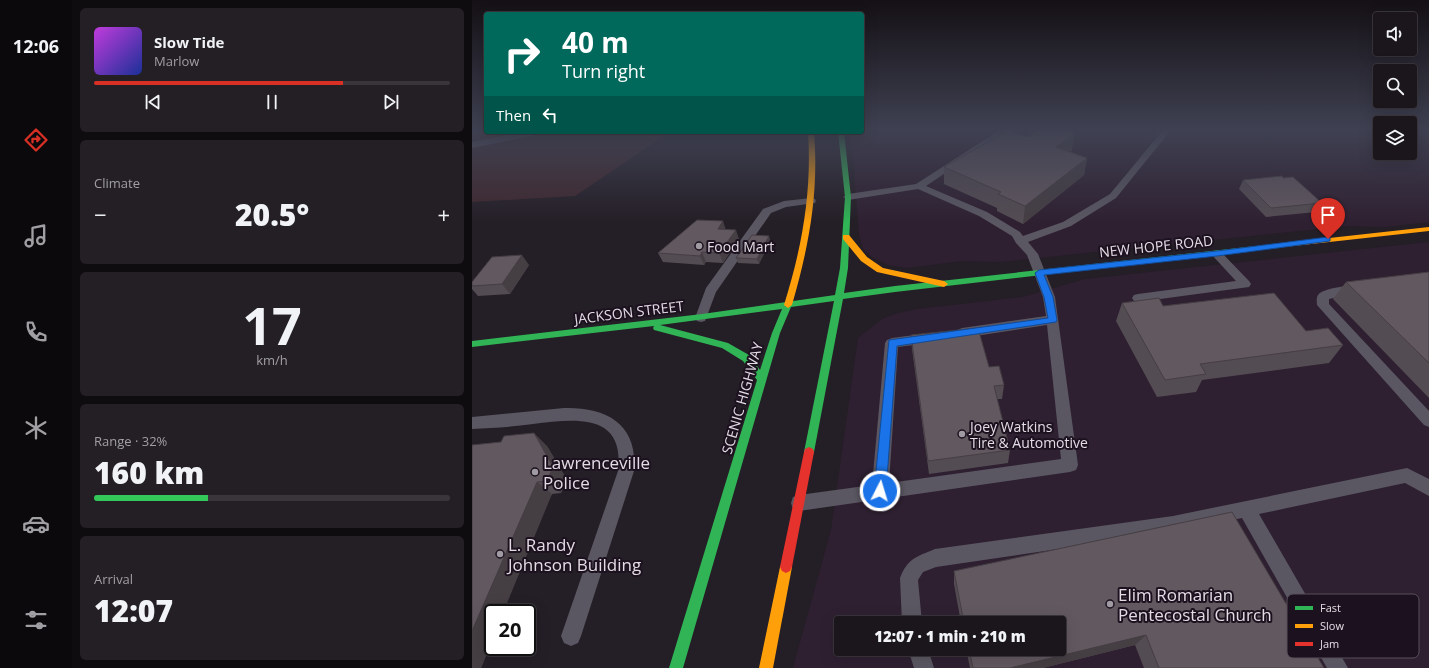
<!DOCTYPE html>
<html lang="en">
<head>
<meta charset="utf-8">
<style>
	:root { --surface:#1b161c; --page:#241f25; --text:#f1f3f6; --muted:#a09fa3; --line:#39353b; --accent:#d93025 }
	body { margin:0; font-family:"Open Sans",sans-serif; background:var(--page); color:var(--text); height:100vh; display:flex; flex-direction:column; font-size:15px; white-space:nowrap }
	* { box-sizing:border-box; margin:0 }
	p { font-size:13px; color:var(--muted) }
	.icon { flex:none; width:22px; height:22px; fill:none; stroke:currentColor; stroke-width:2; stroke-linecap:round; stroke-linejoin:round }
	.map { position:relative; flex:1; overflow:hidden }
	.side { display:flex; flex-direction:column; gap:8px; padding:8px; background:#0f0c0f; width:400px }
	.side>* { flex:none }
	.hud { position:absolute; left:12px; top:12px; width:380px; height:122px; border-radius:4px; box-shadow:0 4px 16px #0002,0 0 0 1px var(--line); background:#00695c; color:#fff; overflow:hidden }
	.controls { position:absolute; left:901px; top:12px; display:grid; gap:8px }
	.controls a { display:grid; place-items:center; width:44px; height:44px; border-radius:4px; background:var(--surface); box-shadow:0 4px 16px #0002,0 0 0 1px var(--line); font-size:20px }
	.speed { position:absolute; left:12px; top:604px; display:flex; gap:8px; font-size:20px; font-weight:700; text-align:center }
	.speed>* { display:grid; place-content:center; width:52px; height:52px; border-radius:50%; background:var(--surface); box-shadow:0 4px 16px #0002,0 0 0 1px var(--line); line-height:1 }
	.speed .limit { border:2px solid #111; border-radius:6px; background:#fff; color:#111 }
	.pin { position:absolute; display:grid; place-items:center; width:34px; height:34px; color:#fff; margin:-41px -17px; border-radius:50% 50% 50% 0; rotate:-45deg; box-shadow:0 0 4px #0007 }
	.pin .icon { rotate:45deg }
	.me { position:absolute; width:44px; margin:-22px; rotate:5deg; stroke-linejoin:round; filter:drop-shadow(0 0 3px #0008) }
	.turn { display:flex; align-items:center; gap:14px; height:84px; padding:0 12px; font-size:18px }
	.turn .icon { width:52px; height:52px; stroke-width:2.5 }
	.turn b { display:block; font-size:28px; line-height:34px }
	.then { display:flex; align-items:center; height:38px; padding:0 12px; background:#0003; gap:8px; font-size:15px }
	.big { font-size:30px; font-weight:800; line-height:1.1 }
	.side .tile { flex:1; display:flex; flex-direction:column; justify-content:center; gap:6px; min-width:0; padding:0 14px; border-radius:6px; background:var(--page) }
	.side .dial { align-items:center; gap:0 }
	.dial b { font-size:52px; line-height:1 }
	.song { display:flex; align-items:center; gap:12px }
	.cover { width:48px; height:48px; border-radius:6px; background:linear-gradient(135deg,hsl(290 70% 55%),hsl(230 70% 35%)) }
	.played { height:4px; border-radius:2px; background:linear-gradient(90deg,var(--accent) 70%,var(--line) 70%) }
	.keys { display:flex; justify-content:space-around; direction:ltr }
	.heat { display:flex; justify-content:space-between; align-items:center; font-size:22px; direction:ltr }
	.charge { height:6px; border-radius:3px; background:linear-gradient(90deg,#34c759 32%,var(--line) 0) }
	.trip { position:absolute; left:362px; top:616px; width:232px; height:40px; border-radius:4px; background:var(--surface); box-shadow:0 4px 16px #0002,0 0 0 1px var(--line); font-weight:800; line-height:40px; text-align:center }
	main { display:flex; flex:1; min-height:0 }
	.tabs { display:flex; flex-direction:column; width:72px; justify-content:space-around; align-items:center; background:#0b090b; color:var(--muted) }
	.tabs .icon { width:28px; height:28px }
	.tabs .selected { color:var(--accent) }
	.tabs b { font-size:18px; color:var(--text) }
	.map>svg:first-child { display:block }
	.built { fill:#2e2031; fill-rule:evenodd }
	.green { fill:#3f272d }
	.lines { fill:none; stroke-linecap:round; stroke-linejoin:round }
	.lane { fill:#5a5762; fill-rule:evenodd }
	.fast { fill:#30b455; fill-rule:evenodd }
	.slow { fill:#ff9f0a; fill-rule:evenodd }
	.jam { fill:#e5322d; fill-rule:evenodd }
	.wall { fill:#544c53 }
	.shaded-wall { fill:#453e43 }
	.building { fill:#625860; stroke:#453e43 }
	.route { fill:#1a73e8; stroke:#114b97 }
	.poi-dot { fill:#a09aa2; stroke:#1c121f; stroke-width:1.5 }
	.labels { text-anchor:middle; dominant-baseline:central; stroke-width:4; stroke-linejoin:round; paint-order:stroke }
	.poi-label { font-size:14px; fill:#e3dce5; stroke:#1c121f; text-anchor:start }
	.street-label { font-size:14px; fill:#e3dce5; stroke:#1c121f }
	.near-poi-label { font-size:17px; fill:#e3dce5; stroke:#1c121f; text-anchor:start }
	.key { fill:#1c121f; stroke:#584f5a; stroke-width:1 }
	.key-label { font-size:11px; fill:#e3dce5 }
</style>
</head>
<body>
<main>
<nav class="tabs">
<b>12:06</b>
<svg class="icon selected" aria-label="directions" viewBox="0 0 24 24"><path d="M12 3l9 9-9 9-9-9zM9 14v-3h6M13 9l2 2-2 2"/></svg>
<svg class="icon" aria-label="music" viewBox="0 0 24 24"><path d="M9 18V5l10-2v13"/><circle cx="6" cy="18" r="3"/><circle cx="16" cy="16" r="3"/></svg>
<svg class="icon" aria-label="phone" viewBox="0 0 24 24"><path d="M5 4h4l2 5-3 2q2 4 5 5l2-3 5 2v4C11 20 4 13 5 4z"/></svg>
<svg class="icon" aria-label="climate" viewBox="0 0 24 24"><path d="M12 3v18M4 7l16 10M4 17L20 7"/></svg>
<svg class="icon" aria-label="car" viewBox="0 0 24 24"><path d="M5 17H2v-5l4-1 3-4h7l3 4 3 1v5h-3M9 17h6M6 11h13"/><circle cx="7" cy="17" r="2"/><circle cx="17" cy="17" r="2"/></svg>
<svg class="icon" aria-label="filters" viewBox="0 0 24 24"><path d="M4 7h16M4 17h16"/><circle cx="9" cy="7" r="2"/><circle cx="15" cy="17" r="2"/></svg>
</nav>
<section class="side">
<div class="tile">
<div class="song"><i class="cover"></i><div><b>Slow Tide</b><p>Marlow</p></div></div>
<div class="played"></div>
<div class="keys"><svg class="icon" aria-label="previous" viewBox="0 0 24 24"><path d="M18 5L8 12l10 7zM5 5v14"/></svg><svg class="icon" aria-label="pause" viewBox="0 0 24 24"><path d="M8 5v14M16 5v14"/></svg><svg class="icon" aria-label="next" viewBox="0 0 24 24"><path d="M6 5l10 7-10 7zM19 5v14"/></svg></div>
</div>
<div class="tile"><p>Climate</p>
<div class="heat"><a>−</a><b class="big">20.5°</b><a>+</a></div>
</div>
<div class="tile dial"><b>17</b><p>km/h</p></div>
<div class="tile"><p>Range · 32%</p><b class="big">160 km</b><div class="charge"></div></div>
<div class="tile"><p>Arrival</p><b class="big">12:07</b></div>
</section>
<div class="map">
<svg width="957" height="668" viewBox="0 0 957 668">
	<rect width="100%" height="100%" fill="#241e26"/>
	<g class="built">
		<path d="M390 130H908V153H938V130H957V222L913 227 875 226 527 262 490 261 435 268 416 265 400 257 391 249 387 235 381 156 377 132H390Z"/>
		<path d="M957 242V668H321L359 530 386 338 410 319 426 313 446 309 551 297 613 279ZM369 623H587V649H369Z"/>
	</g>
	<path class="green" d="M0 130H14V132H198L103 196 0 202Z"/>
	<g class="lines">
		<g class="lane">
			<path d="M528 130H537L454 186 515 212 548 232 551 236 591 222 638 194 691 130H699L644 198 599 226 556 242 566 254 583 297 606 465 604 470 598 472 327 511 321 509 319 503 321 497 327 495 400 485 413 343 415 340 420 338 457 333 462 335 464 338 462 341 457 343 426 347 417 483 589 459 575 325 490 338 485 336 484 333 485 330 490 328 574 316 571 297 555 255 544 243 540 236 507 216 446 189 376 200 371 197 376 194 444 184Z"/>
			<path d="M51 132H67L63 135 0 148V142Z"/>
			<path d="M339 198 343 199 344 201 343 203 314 207 299 213 244 292 233 321 229 322 225 321 223 318 234 288 291 209 312 201Z"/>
			<path d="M745 250 749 252 777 281 779 284 777 287 666 302 662 301 660 298 662 295 666 294 764 281 739 254 741 252Z"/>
			<path d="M884 285 888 286 890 289 888 292 857 299V304L957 411V427L952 425 845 305C845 302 844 298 846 295 851 288 875 286 884 285Z"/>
			<path d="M92 408C135 407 166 424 162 471L109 636 106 643 99 646 92 643 89 636 146 471C153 412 103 419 61 424 41 427 20 428 0 429V417Z"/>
			<path d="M935 468 957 479V496L933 483 787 514 876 668H855L770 518 701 532 464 567 451 572 446 580 450 623H430L428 578C436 558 444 557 463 549L701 516Z"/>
			<path d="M436 649H456L462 668H442Z"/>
		</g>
		<path class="fast" d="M366 132H372L379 197 376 268 372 293 423 286 812 243 816 245 812 247 423 292 371 299 342 452 341 455 337 457 333 455 332 452 362 301 319 307 308 333 211 668H197L285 380 271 361 250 348 182 330 181 328 182 326 0 347V341L230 314 363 295 368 268 373 197ZM310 309 300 333 288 370 277 355 256 343 188 325Z"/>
		<g class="slow">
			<path d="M336 132H342C347 193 337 246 320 305L316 308 312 305C330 247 340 193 336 132Z"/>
			<path d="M957 227V231L812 247 808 245 812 243Z"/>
			<path d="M371 235H377L395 257 411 268 472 281 476 284 472 287 405 272 389 261 371 239Z"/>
			<path d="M314 561 318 563 320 567 301 668H287L308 567 310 563Z"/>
		</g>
		<path class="jam" d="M337 447 341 449 342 452 320 567 318 571 314 573 310 571 308 567 332 452 333 449Z"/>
	</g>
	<g class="wall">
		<path d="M556 137 600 150 597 152 615 158 612 175 551 224 525 211V208L472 184V167Z"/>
		<path d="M811 178 850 203 844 212 794 217 767 189 771 180Z"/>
		<path d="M254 230 267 239 251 263 234 262 232 265 191 262 186 253Z"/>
		<path d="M297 236 298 241 287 264 266 263 264 258Z"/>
		<path d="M57 265 38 294 6 296 0 289V282Z"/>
		<path d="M957 272V398L861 299 874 282Z"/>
		<path d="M650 303 691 306 834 331 871 345 857 363 730 380 724 392 685 397 644 321Z"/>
		<path d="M439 335 517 367 532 385 530 399H525L538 450 536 463 457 474 440 349Z"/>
		<path d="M75 446 95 480 89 493 80 494 21 613V638L9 668H0Z"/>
		<path d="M482 571 852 668H672L663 645 571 668H498L494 649H587V623H489L482 584Z"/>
	</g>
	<g class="shaded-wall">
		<path d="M603 133 600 150 581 163 584 147Z"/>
		<path d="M615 158 612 175 551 224 553 206Z"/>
		<path d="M251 221 254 230 246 229Z"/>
		<path d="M264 230 267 239 251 263 247 253Z"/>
		<path d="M297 236 298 241 287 264 285 259Z"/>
		<path d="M230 252 234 262 232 265 228 256Z"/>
		<path d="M50 255 57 265 38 294 30 284Z"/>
		<path d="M62 433 75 446 95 480 89 493 75 481Z"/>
		<path d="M65 482 80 494 31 613H21V638L9 668H0V631Z"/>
		<path d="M674 635 663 645 571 668H538Z"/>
	</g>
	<g class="building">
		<path d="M537 130 556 137 567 130H593L603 133 584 147 615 158 553 206 526 194 529 192 472 167Z"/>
		<path d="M810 176 811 178 821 177 850 203 799 208 771 180Z"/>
		<path d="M225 220 251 221 246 229 264 230 247 253 230 252 228 256 186 253Z"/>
		<path d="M280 235 297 236 285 259 264 258Z"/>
		<path d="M50 255 30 284 0 286V282L20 257Z"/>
		<path d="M957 272V363L874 282Z"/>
		<path d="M802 293 834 331 856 328 871 345 728 364 734 374 693 380 650 303 687 298 691 306Z"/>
		<path d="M506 328 517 367 527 366 532 385 522 386 538 450 456 461 439 335Z"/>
		<path d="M62 433 81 467 75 481 65 482 0 631V445L29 442 32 436Z"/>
		<path d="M760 512 852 668H687L674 635 538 668H501L497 649H587V623H492L482 571Z"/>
	</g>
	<linearGradient id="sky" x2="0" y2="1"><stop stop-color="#141015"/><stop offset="0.58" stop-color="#3f4152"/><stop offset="1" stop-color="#3f4152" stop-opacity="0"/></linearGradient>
	<rect width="957" height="223" fill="url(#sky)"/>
	<path class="route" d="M856 237H858V241L745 256 572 275 581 297 585 320 584 322 425 346 414 491 412 495 408 497 404 495 402 491 417 340 576 318 572 297 563 273 567 270 745 251Z"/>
	<g class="poi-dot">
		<circle cx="227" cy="246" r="4"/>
		<circle cx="490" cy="434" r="4"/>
		<circle cx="63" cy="472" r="4"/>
		<circle cx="28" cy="554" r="4"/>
		<circle cx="638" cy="604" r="4"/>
	</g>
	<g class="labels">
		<g class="poi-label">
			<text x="235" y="246">Food Mart</text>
			<text x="498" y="426">Joey Watkins<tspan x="498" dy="16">Tire &amp; Automotive</tspan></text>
		</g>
		<g class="street-label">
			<text transform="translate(684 246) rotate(-6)">NEW HOPE ROAD</text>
			<text transform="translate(157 312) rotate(-7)">JACKSON STREET</text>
			<text transform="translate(270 398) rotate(-74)">SCENIC HIGHWAY</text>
		</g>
		<g class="near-poi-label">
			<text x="71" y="462">Lawrenceville<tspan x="71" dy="20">Police</tspan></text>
			<text x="36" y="544">L. Randy<tspan x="36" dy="20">Johnson Building</tspan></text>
			<text x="646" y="594">Elim Romarian<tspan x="646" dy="20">Pentecostal Church</tspan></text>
		</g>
	</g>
	<rect x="815" y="594" width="132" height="64" rx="6" class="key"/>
	<rect x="823" y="606" width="18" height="4" fill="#30b455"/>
	<rect x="823" y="624" width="18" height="4" fill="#ff9f0a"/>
	<rect x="823" y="642" width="18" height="4" fill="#e5322d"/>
	<g class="key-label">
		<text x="848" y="612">Fast</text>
		<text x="848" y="630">Slow</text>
		<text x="848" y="648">Jam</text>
	</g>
</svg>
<div class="controls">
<a><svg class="icon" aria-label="sound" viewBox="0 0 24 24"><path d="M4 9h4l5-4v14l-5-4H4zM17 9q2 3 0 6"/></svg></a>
<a><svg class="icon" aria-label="search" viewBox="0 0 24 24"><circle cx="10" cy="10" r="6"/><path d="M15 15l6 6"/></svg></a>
<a><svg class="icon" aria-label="layers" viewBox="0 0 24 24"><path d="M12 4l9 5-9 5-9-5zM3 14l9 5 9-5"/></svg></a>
</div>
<div class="speed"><div class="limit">20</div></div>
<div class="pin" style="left:856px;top:239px;background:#d93025"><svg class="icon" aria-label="arrive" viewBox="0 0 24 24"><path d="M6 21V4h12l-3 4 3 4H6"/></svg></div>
<svg class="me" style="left:408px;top:491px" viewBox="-20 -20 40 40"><circle r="17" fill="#1a73e8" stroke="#fff" stroke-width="3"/><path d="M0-11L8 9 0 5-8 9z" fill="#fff"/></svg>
<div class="trip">12:07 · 1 min · 210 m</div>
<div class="hud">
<div class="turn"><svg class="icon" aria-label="right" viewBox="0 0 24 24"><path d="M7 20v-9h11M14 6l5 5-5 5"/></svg><div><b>40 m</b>Turn right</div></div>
<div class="then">Then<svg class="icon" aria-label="left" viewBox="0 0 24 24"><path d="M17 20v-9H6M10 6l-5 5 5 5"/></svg></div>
</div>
</div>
</main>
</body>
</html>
